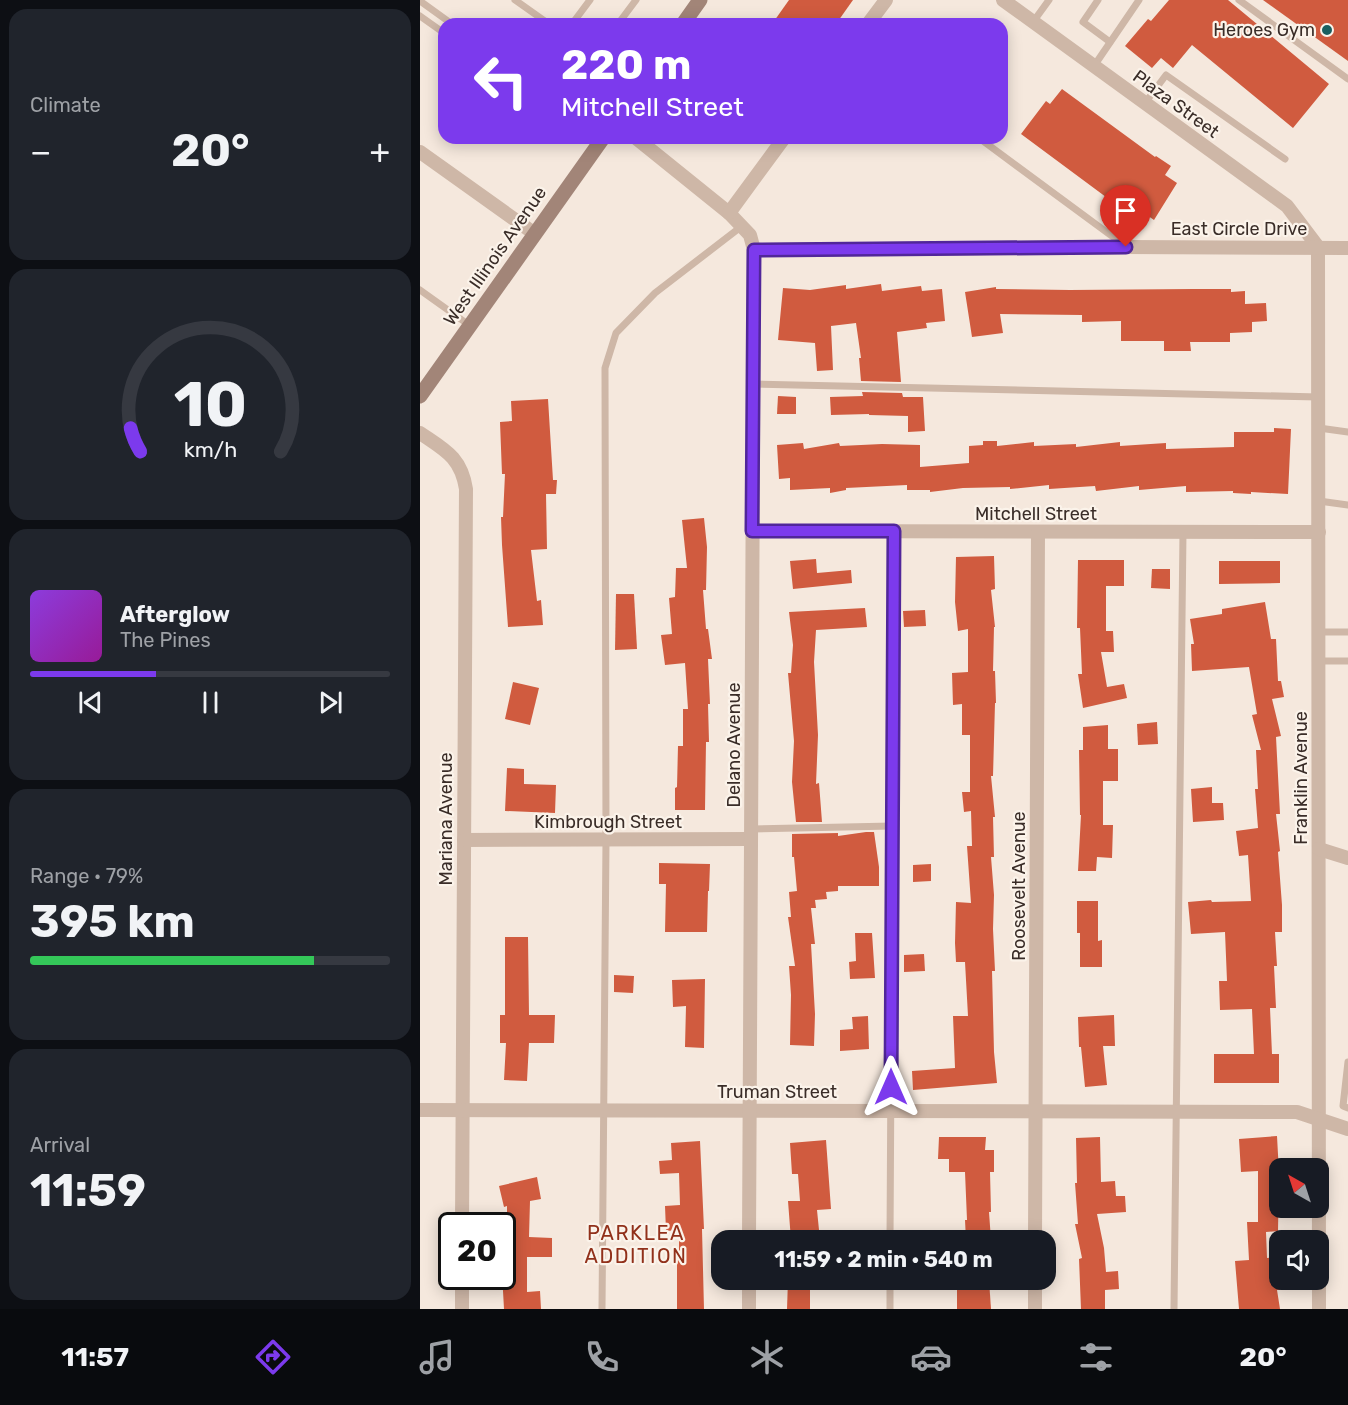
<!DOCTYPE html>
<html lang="en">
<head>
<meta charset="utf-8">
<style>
	:root { --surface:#171b24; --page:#20242c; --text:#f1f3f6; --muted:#9ea1a6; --line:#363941; --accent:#7c3aed }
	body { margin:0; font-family:Rubik,sans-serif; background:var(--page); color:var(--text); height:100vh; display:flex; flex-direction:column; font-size:22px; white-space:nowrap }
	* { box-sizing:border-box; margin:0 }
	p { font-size:20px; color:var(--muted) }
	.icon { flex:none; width:33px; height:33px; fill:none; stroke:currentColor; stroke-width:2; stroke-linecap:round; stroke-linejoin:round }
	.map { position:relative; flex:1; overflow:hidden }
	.drawer { display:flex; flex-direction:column; gap:9px; padding:9px; background:#0d0f14; width:420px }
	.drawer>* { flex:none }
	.top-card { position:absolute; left:18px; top:18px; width:570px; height:126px; border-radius:18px; box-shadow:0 3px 15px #0003; background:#7c3aed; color:#fff; overflow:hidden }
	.needle { width:39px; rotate:321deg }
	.buttons { position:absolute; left:849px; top:1158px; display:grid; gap:12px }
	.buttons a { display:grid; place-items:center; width:60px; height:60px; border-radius:12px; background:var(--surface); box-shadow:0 3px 15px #0003; font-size:30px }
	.speed { position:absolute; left:18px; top:1212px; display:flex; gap:12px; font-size:30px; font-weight:700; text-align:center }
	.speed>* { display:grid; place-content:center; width:78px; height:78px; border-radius:50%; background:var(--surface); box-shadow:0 3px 15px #0003; line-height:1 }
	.speed .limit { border:3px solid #111; border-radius:9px; background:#fff; color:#111 }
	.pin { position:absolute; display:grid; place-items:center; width:51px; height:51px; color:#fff; margin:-62px -26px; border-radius:50% 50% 50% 0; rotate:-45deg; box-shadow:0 0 6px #0007 }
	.pin .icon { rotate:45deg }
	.me { position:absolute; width:66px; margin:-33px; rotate:0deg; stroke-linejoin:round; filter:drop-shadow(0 0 4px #0008) }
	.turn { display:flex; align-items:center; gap:21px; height:126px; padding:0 24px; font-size:27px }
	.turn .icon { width:78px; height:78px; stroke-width:2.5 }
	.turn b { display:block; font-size:42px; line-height:51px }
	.big { font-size:45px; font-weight:700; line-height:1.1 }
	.drawer .widget { flex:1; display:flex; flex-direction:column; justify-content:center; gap:9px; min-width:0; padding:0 21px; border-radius:18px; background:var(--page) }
	.drawer .dial { align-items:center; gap:0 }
	.dial svg { height:156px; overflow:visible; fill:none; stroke:var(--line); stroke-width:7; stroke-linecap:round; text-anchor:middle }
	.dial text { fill:var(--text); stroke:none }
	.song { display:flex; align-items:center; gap:18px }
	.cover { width:72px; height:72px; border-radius:9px; background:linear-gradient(135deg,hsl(270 70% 55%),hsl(300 70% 35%)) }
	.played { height:6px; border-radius:3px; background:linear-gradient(90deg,var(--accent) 35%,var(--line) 35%) }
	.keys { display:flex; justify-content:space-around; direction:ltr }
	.heat { display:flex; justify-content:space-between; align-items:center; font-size:33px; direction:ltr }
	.charge { height:9px; border-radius:4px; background:linear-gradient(90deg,#34c759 79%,var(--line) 0) }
	.trip { position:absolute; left:291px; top:1230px; width:345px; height:60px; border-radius:18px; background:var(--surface); box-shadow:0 3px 15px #0003; font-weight:700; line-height:60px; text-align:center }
	.menu { display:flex; height:96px; justify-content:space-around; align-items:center; background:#090b0e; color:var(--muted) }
	.menu .icon { width:42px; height:42px }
	.menu .on { color:var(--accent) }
	.menu b { font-size:27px; color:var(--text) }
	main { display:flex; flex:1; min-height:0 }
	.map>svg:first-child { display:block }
	.building { fill:#d05b3f }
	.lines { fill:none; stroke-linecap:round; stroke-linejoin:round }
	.service { stroke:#ceb7a7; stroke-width:7 }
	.minor { stroke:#ceb7a7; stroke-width:14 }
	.secondary { stroke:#a28578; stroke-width:15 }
	.route-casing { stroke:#51269a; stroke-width:15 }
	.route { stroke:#7c3aed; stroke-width:10 }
	.poi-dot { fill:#1a5f60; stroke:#fbf3ea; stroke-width:2 }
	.labels { text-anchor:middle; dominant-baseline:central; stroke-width:4.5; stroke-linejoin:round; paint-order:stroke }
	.poi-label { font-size:18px; fill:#3a2d28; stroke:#fbf3ea; text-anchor:end }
	.street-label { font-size:18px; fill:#3a2d28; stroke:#fbf3ea }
	.neighbourhood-label { font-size:20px; letter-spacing:1.5px; fill:#91301a; stroke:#fbf3ea }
</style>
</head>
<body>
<main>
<section class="drawer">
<div class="widget"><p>Climate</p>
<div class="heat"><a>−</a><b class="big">20°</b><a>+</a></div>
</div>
<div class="widget dial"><svg viewBox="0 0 100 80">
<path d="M14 69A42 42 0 1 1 86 69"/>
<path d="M14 69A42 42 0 0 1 9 57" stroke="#7c3aed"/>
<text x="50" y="56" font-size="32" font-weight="700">10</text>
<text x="50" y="72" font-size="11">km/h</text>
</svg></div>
<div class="widget">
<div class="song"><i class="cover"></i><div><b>Afterglow</b><p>The Pines</p></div></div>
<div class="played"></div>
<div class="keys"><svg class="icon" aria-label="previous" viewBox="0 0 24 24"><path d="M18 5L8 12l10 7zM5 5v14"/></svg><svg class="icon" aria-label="pause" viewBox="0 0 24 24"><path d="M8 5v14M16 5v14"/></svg><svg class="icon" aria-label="next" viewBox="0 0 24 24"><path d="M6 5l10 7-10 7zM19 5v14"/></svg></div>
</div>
<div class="widget"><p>Range · 79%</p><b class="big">395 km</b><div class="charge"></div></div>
<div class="widget"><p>Arrival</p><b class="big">11:59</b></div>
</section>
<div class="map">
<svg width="928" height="1309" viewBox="0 0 928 1309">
	<rect width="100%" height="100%" fill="#f5e8dd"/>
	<g class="building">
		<path d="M369 0H433L416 24H352Z"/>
		<path d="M749 0H808L909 84 873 128 772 45 753 68 741 58 732 68 705 46 728 19 731 21Z"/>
		<path d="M843 0H928V61Z"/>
		<path d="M642 89 735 157 736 156 751 166 745 175 757 183 734 220 721 211 725 205 698 188 690 200 601 134 626 101 630 104Z"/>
		<path d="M461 284 462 291 501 286 502 291 522 289 525 321 506 323 507 328 477 332 481 382 441 381 439 358H441L436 323 411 326 413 370 397 371 395 343 358 340 363 288 390 290 426 285V289Z"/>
		<path d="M576 287V289L650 290 774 289H811V292L825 291V304L846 303 847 321 832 322V332L810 333V342H770L771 351H744V341H701V321L662 322V315L580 314 583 333 552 337 545 292Z"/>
		<path d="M442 392 482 393 483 397H503L505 431 488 432V416L449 415V414L411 415 410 397 443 396Z"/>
		<path d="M358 396 376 397V414H357Z"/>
		<path d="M128 399 133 480H137L136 494H126L127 549 111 550 117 601 121 600 123 625 88 627 82 545 81 517H83L85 474H82L80 422 92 421 91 401Z"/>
		<path d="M854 428 871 429 868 494 831 492V494L813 493V491L766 492V486L719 490V486L676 491 675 486 629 489V485L590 489V487L543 488 510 492V490H487V485L426 488V490L410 493V488L370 490V478L359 479 357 445 383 443 384 449 419 443 420 446 462 444 500 445V467L549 463V446L563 445V441H577V446L614 442V446L656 444V447L700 442V446L746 443V449L814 447V432H854Z"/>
		<path d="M284 518 287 547 286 590H283L286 629H288L292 659H288L290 704H288L289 742H286L285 810H255V788L257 787 258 746H263V709H268L265 663 245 665 241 635 252 634 249 598 255 597 256 568H267L262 520Z"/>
		<path d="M574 556 575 589 571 590 575 627H574L573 671H575L576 703H575L573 776H571L575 817H573L574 857H571L574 895 573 929 575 971H572L574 1052 577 1083 493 1090 492 1071 535 1068 533 1016H548L545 962H536L535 943 536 902 551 903 547 846H552L551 811 544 812 542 792H550V735H542V704L533 705 532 673 548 672V629L538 631 535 602 536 557Z"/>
		<path d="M396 559 397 573 431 570 432 583 373 589 370 561Z"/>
		<path d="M658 560H704V586H686V631H693L694 652H681L687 687 704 684 707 698 663 708 658 674H662L660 628H657Z"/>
		<path d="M799 561H860V583L799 584Z"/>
		<path d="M732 569H750V589L731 588Z"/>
		<path d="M196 594H214L217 649 195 650Z"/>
		<path d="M845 602 851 639H856L858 681H861L864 697 852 699 861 736 856 737 860 814H856L860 851 858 852 862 905V932H855L857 966H854L856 1008H850L852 1054H859V1083H794V1054H834L832 1009 800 1010 799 981H807L805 932 771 934 768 902 791 900 792 902 831 901 828 855 819 856 816 831 838 828 835 789H838L836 750H841L832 715 837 714 829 667 772 671 771 644H774L770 619 802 614V609Z"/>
		<path d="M445 608 447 627 396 630 394 662 398 735 396 784 399 783 402 822H376L372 782 374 741 368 673H371L373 645 369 612Z"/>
		<path d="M505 610 506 626 484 627 483 611Z"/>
		<path d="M93 682 119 688 110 725 85 719Z"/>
		<path d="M737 722 738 744 718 745 717 724Z"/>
		<path d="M688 725V749H698V781H683V825H693L692 858 677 857 676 871H658L661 815H660L659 750H663V727Z"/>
		<path d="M87 768 104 769V784L136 785 135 813 85 811Z"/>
		<path d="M792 787V803H803L804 820 773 822 771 789Z"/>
		<path d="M446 832H454L459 867V886H418V891L406 892 407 899 395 900 396 908H391L395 944H391L395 1014 394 1046 370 1045 371 995 369 966H375L368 917H371L369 892 377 891 374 857H372V834L418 833V836Z"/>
		<path d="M239 863 290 864 289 891H288L287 932H245L246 884H239Z"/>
		<path d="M511 864V881L493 882V865Z"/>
		<path d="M657 901H678V941L682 940V967H660V933H657Z"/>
		<path d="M435 933H452L455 978 430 979 429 962 436 961Z"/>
		<path d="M85 937H108L109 1015H135L134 1043H109L107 1081 84 1080 86 1043H80V1015H85Z"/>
		<path d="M504 954 505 971 484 972V955Z"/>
		<path d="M194 975 214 976 213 993 194 992Z"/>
		<path d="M285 979 284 1048 265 1047 266 1006 253 1007 252 980Z"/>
		<path d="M694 1015 695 1046H683L687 1085 665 1087 661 1047H659L658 1017Z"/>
		<path d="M448 1016 449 1049 420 1051V1030L433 1029 432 1017Z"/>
		<path d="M857 1136 859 1173 858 1231 846 1232 847 1258 860 1257V1290H857L860 1309H819L815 1261 829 1260 827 1222H838V1171L821 1172 819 1139Z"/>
		<path d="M519 1137H566L565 1150H574V1172H570L571 1212H569L571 1240H546L545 1220H547L545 1172H529V1159H518Z"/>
		<path d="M680 1137 681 1182 695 1181 696 1196H705L706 1212 677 1214 684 1248 686 1272 698 1271 699 1289 685 1290V1309H661L659 1259 662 1258 655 1224H658L655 1183H657L656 1138Z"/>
		<path d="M406 1140 411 1209 397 1210 400 1240H371L368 1201H380L378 1174H372L370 1143Z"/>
		<path d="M280 1141 284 1229H282L284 1309H257V1259H259V1230L246 1231 245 1206 260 1205 259 1173 240 1174 239 1161 252 1160 251 1143Z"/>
		<path d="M117 1177 121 1199 110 1201 109 1237 132 1238V1257H107V1292L120 1291 121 1309H84L82 1273 87 1272V1206L84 1207 79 1186Z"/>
		<path d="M368 1280H390V1309H367Z"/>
		<path d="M537 1280H569L571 1309H537Z"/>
	</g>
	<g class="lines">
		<g class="service">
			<path d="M95 0 129 24"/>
			<path d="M678 0 663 22 690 42"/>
			<path d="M819 0 928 79"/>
			<path d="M0 1 32 24"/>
			<path d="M0 16 24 33"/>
			<path d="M613 22 629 0"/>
			<path d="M152 24 170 0"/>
			<path d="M198 24 216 0"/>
			<path d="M674 66 719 0"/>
			<path d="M725 103 746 75 865 159"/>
			<path d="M559 138 704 245"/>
			<path d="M0 290 49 325"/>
			<path d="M333 384 899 397"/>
			<path d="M899 428 928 432"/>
			<path d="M899 501 928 505"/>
			<path d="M899 632H928"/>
			<path d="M899 661H928"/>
			<path d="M331 829 472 826"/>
			<path d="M928 1062 923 1106 928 1108"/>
			<path d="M470 1240 474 531"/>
			<path d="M182 1309 186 840 185 368 196 333 235 293 322 226"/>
			<path d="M470 1309V1280"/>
			<path d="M754 1309 763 532"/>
		</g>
		<g class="minor">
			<path d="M583 0 867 206 898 247 899 1309"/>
			<path d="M448 24 466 0"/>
			<path d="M216 138 309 213 330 235 334 250 706 247 928 248"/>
			<path d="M0 152 115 234"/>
			<path d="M309 213 364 138"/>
			<path d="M0 433C25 450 41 457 46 489L42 1226"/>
			<path d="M332 531 899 532"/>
			<path d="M44 840 331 839"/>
			<path d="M899 849 928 858"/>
			<path d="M0 1110 877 1112 928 1129"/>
			<path d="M329 1240 334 250"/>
			<path d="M615 1240 618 532"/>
			<path d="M42 1309V1276"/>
			<path d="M329 1309V1280"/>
			<path d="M615 1309V1280"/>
		</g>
		<g class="secondary">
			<path d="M263 24 280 0"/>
			<path d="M0 396 183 138"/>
		</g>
	</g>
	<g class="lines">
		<defs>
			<path id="route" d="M471 1087 474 531H332L334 250 706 247"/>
		</defs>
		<use href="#route" class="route-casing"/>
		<use href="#route" class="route"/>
	</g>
	<circle class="poi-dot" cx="907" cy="30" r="6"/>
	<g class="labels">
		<g class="poi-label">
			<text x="895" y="30">Heroes Gym</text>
		</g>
		<g class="street-label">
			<text transform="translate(756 104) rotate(36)">Plaza Street</text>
			<text x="819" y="229">East Circle Drive</text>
			<text transform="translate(75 256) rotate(-55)">West Illinois Avenue</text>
			<text x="616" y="514">Mitchell Street</text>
			<text transform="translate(314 745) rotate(-90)">Delano Avenue</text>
			<text transform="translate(881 778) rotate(-90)">Franklin Avenue</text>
			<text transform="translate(26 819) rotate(-90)">Mariana Avenue</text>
			<text x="188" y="822">Kimbrough Street</text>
			<text transform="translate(599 886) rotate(-90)">Roosevelt Avenue</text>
			<text x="357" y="1092">Truman Street</text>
		</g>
		<g class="neighbourhood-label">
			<text x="216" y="1233">PARKLEA<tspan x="216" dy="23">ADDITION</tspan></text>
		</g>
	</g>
</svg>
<div class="buttons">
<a><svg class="needle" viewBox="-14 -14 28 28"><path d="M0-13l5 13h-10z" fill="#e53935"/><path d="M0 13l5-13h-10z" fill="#9ea1a6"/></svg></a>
<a><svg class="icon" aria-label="sound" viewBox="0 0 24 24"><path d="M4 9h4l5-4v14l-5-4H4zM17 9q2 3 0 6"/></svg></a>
</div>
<div class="speed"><div class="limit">20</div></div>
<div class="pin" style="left:706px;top:247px;background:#d93025"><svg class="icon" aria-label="arrive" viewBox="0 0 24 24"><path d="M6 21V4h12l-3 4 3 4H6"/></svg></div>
<svg class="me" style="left:471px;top:1087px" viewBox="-20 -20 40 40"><path d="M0-17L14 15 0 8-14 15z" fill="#7c3aed" stroke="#fff" stroke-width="4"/></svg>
<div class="trip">11:59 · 2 min · 540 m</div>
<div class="top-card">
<div class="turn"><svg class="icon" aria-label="left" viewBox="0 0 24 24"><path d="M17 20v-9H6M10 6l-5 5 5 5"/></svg><div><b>220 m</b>Mitchell Street</div></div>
</div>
</div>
</main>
<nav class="menu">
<b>11:57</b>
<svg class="icon on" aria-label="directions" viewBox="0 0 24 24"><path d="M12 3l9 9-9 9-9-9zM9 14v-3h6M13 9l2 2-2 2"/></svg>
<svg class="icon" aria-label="music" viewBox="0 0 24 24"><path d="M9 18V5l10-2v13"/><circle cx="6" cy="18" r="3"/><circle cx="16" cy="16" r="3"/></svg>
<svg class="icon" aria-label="phone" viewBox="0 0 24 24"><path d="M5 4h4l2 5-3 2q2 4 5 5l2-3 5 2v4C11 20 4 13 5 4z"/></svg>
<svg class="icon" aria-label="climate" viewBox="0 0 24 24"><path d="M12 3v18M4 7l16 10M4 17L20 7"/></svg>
<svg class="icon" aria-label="car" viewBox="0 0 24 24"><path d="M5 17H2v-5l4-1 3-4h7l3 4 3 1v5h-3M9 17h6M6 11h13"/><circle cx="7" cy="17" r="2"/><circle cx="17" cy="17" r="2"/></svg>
<svg class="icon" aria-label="filters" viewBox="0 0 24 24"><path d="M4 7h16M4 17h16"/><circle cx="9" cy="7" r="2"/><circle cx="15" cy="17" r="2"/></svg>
<b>20°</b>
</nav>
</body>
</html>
